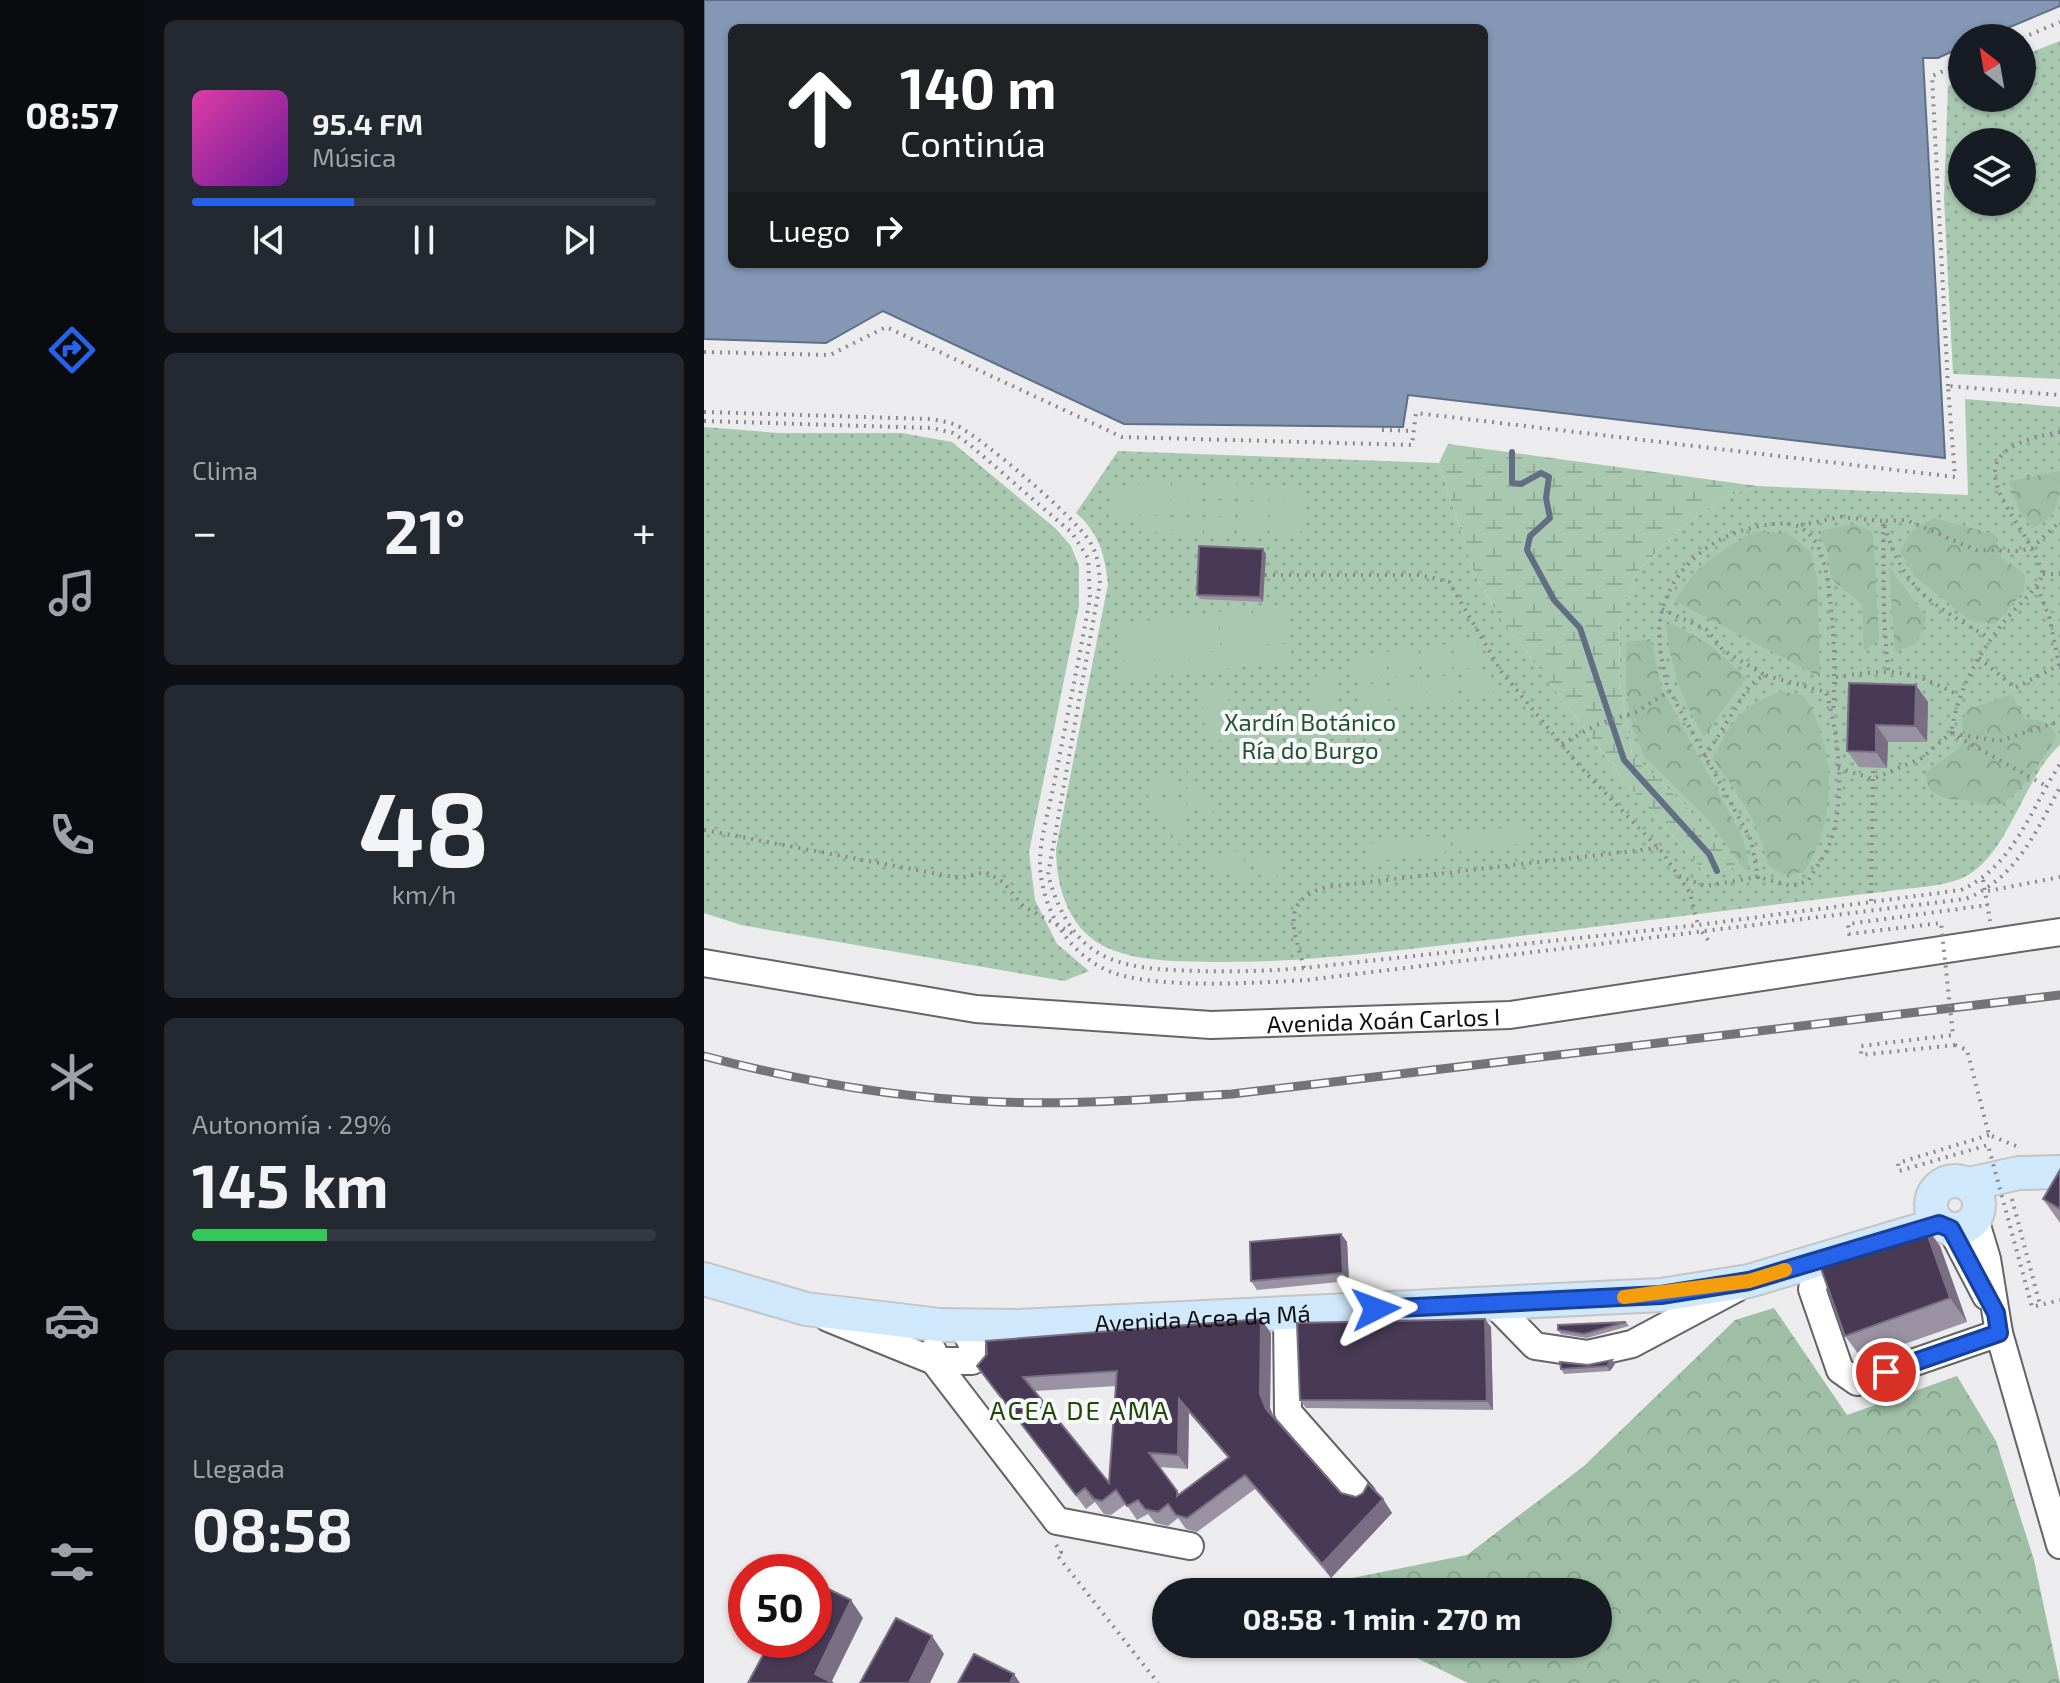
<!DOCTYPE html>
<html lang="es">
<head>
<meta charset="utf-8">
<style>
	:root { --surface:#171b24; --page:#242831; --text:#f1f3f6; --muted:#9ea1a6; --line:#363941; --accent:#2563eb }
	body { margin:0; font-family:"Exo 2",sans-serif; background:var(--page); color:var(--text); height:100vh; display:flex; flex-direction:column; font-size:30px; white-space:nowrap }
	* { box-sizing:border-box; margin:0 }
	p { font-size:26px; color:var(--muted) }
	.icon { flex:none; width:44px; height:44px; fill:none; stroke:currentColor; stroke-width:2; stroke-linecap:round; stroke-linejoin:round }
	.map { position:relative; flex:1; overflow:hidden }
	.sheet { display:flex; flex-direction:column; gap:20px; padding:20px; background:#0d0f14; width:560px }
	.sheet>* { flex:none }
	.hud { position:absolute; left:24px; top:24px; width:760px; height:244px; border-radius:12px; box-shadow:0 2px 6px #0004; background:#202124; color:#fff; overflow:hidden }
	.needle { width:52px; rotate:329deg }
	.tools { position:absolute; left:1244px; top:24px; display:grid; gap:16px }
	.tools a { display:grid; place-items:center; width:88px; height:88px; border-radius:50%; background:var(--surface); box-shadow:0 2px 6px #0004; font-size:40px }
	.speed { position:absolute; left:24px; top:1554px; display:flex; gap:16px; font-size:40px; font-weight:700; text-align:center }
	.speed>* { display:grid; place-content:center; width:104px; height:104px; border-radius:50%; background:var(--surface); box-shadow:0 2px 6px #0004; line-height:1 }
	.speed .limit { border:12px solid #d22; background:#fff; color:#111 }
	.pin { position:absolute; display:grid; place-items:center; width:68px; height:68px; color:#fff; margin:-34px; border:4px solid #fff; border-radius:50%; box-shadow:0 2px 8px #0007 }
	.me { position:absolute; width:88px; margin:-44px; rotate:87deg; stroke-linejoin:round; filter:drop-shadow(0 0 6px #0008) }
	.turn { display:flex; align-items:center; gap:28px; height:168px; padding:0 40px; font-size:36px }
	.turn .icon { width:104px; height:104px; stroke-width:2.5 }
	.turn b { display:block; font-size:56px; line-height:68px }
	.then { display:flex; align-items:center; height:76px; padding:0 40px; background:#0003; gap:16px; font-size:30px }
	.big { font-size:60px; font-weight:700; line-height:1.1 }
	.sheet .card { flex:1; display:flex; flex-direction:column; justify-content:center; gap:12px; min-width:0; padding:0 28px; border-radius:12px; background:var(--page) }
	.sheet .dial { align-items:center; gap:0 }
	.dial b { font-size:104px; line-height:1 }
	.song { display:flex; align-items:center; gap:24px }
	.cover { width:96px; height:96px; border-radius:12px; background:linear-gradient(135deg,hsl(320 70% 55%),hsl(280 70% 35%)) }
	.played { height:8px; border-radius:4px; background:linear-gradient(90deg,var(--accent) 35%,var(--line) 35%) }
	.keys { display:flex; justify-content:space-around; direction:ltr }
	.heat { display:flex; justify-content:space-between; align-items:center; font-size:44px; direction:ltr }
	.charge { height:12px; border-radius:6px; background:linear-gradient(90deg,#34c759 29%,var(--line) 0) }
	.trip { position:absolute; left:448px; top:1578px; width:460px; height:80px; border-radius:40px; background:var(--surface); box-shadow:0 2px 6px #0004; font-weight:700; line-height:80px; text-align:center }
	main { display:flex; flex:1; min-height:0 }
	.tab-bar { display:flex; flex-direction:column; width:144px; justify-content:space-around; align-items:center; background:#090b0e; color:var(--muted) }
	.tab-bar .icon { width:56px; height:56px }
	.tab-bar .active { color:var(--accent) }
	.tab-bar b { font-size:36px; color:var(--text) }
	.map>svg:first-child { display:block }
	.grass { fill:url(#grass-dots); fill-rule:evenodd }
	.forest { fill:url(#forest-crowns) }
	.wetland { fill:url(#wetland-marsh) }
	.garden { fill:#a9c8b0 }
	.water { fill:#8497b5; stroke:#616e84; stroke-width:2; fill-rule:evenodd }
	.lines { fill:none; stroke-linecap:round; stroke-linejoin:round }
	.stream { stroke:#616e84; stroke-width:6 }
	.minor-casing { stroke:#656568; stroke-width:30 }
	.major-casing { stroke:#c5c5c6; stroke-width:36 }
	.path { stroke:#8a8a8c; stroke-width:4; stroke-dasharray:2 6; stroke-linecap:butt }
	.minor { stroke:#fff; stroke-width:26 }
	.major { stroke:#d0e8fb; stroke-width:32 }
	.rail-casing { stroke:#747476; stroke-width:9 }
	.rail { stroke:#f9f9fc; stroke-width:6; stroke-dasharray:18; stroke-linecap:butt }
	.path-bridge { stroke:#8a8a8c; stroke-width:4; stroke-dasharray:2 6; stroke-linecap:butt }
	.wall { fill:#9a92a2; fill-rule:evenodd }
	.shaded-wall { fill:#796e83 }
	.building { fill:#483955; stroke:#796e83; stroke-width:2; fill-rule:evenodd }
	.route-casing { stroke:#184099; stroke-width:20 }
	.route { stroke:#2563eb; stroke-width:14 }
	.slow { stroke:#f59e0b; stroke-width:14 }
	.labels { text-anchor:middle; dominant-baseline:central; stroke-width:8; stroke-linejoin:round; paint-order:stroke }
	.park-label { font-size:24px; fill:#205331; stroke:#f9f9fc }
	.street-label { font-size:24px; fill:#0f0f10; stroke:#f9f9fc }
	.neighbourhood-label { font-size:26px; letter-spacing:2px; fill:#1e4708; stroke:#f9f9fc }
</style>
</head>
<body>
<main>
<nav class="tab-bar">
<b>08:57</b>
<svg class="icon active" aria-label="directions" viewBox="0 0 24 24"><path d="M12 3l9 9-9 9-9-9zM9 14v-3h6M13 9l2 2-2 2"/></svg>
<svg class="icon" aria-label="music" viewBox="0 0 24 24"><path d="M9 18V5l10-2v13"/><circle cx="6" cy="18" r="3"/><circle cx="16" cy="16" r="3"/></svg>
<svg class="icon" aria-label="phone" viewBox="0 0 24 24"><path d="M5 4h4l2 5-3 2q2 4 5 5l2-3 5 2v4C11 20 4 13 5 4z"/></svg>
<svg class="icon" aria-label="climate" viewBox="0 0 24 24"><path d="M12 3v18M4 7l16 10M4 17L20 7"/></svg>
<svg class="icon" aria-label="car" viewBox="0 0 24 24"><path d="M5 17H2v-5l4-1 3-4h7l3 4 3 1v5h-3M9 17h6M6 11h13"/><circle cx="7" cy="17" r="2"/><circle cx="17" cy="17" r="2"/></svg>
<svg class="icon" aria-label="filters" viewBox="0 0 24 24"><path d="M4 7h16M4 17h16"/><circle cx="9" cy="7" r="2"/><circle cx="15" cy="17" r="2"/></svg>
</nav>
<section class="sheet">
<div class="card">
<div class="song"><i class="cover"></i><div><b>95.4 FM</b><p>Música</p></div></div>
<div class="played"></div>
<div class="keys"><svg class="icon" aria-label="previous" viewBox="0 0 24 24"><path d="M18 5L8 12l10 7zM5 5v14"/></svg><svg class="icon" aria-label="pause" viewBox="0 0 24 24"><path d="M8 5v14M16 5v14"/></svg><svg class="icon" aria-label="next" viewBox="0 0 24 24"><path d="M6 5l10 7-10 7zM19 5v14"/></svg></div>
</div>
<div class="card"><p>Clima</p>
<div class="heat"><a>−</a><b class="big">21°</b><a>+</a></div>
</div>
<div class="card dial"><b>48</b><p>km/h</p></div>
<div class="card"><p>Autonomía · 29%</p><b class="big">145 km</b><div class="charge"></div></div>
<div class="card"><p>Llegada</p><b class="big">08:58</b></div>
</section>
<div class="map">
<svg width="1356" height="1683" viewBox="0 0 1356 1683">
	<defs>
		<pattern id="grass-dots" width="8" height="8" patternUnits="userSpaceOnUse" patternTransform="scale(2)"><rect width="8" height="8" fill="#a9c8b0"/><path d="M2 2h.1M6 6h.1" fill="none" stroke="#90ab96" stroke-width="1.8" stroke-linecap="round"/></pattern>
		<pattern id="forest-crowns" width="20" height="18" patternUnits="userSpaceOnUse" patternTransform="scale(2)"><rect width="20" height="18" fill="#9ebea5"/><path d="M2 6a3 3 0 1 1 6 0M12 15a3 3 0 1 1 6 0" fill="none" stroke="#87a28d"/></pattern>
		<pattern id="wetland-marsh" width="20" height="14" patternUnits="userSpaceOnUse" patternTransform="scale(2)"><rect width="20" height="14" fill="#a9c8b0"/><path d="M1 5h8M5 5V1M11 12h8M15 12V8" fill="none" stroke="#90ab96"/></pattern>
	</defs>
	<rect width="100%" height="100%" fill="#ecebee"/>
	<g class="grass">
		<path d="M1356 41V379L1249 374 1240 199 1244 86 1258 80V98H1318V56ZM1258 142H1318V202H1258Z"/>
		<path d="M1261 399 1356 407V745C1321 775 1305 852 1264 875 1244 887 1210 887 1186 891 1046 907 906 925 766 942 680 952 594 963 507 962 473 961 438 962 406 949 366 933 352 889 352 849L404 584C401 555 395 533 372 513L414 451 735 463 771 575 795 616 917 777 1002 874 1032 867 980 804 928 754 916 683 915 618 934 571 976 529 1017 499 1053 486 1264 495Z"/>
		<path d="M0 427 74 433H198L248 442 351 528 367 546 375 566V606L325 852 331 900 353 944 385 971 360 981 37 925 0 913Z"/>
	</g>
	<g class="forest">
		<path d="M1356 471C1356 499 1356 517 1328 528L1315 511 1305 481Z"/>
		<path d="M1230 518 1290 534 1298 558 1321 574 1320 591 1291 624 1267 621 1211 577 1196 550 1210 529Z"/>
		<path d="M1150 524 1169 532 1175 640 1160 651 1158 604 1127 579 1124 554 1114 531Z"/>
		<path d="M1051 532H1083L1107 552 1113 579 1116 677 971 601C990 567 1016 550 1051 532Z"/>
		<path d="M1185 567 1223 618 1213 643 1191 652Z"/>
		<path d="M961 620 1005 644 1042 677 1000 737C977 699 966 665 961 620Z"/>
		<path d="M947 639 957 687 1039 838 1045 867 1041 870 1004 819 941 757 929 730 922 692V642Z"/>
		<path d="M1077 691 1100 696C1132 747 1134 821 1100 872L1081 875 1064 865C1056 823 1034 794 1009 759 1026 721 1038 706 1077 691Z"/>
		<path d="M1308 694 1321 719C1336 720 1348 721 1352 738 1342 754 1312 800 1295 804 1282 807 1271 801 1259 800 1243 799 1238 799 1225 789L1221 773 1257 747 1261 732 1257 723 1263 710Z"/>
		<path d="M1070 1308 1143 1415 1253 1376 1292 1441 1330 1560 1356 1683H764L684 1644H894V1592H620L623 1583 763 1555 880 1466 1031 1320Z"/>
	</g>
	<path class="wetland" d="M744 444 1053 486 1017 499 976 529 934 571 915 618 916 683 928 754 980 804 1033 867 1002 874 917 777 795 616 771 575 735 463Z"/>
	<g class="garden">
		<path d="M435 479 465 480V496L435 495Z"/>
		<path d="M468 480 498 482V498L468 496Z"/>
		<path d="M503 482 533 483 532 499 502 498Z"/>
		<path d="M536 484 566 485 565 501 535 499Z"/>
		<path d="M569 485 600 486 599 502 569 501Z"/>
		<path d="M407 487 432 489 430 520 405 519Z"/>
		<path d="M434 497 464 498 463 514 433 513Z"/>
		<path d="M467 498 497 499V515L467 514Z"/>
		<path d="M502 500 532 501 531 517 501 516Z"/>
		<path d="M535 501 565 503 564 519 534 517Z"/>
		<path d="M568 502 599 504 598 520 568 519Z"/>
		<path d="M433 515 463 516 462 533 432 531Z"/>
		<path d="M466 517 496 518 495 534 466 533Z"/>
		<path d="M500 518 530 519V535L500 534Z"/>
		<path d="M534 519 564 521 563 537 533 535Z"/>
		<path d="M567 521 597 522 596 538 567 537Z"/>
		<path d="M582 604 584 622 559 626 584 624 586 642 551 646 554 657 553 647 586 643 588 661 521 669 514 612 547 608 550 628 549 608Z"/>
		<path d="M513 612 517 650 499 652 518 651 519 669 487 673 484 653 486 673 453 677 446 620 479 616 482 636 480 616Z"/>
		<path d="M445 620 451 677 418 680 416 662 435 660 416 661 412 624Z"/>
		<path d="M772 641 785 665 760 669 754 664 751 643Z"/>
		<path d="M746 644 750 665 746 671 720 674 716 647Z"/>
		<path d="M713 648 716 674 691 677 685 672 682 652Z"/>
		<path d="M677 652 681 672 676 678 651 681 648 656Z"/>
		<path d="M786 670 790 697 759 700 756 679 761 673Z"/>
		<path d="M625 673 631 675 637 723 621 730 611 727 605 679Z"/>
		<path d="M747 675 752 680 755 700 725 704 721 678Z"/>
		<path d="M717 679 720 705 690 708 687 687 692 682Z"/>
		<path d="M677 683 683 688 686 709 655 713 652 686Z"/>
		<path d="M506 685 523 687 529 735 520 741 502 738 497 691Z"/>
		<path d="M464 769 475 801 444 787 456 770Z"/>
		<path d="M484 769 510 814 483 805Z"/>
		<path d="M443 793 479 807V848L462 827Z"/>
		<path d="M823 825 825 843 750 852 748 834Z"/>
		<path d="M738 835 741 853 665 862 663 844Z"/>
		<path d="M534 851 556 882 517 872 495 859Z"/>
		<path d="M542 854 576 859 577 870 569 883 559 879Z"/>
	</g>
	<path class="water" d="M0 0H1356V6L1280 38H1258V47L1234 58H1219L1241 458 704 395 699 427 420 424 179 311 122 343 0 339ZM28 28H780V264H28Z"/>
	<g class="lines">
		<path class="stream" d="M808 452V483L817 484 837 473 845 477 842 498 846 518 826 536 823 550 850 600 876 628 920 760 1005 854 1013 871"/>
		<defs>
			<g id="minor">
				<path id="s1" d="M0 963 272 1009 507 1025 806 1015 1356 932"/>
				<path d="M1271 1219 1283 1259 1295 1333 1356 1545"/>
				<path d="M1247 1229 1282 1296"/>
				<path d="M1122 1258 1108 1289 1136 1370 1153 1382 1295 1333"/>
				<path d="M790 1304 831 1346 884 1354 928 1344 1033 1288"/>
				<path d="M583 1313 584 1412 658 1496"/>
				<path d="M124 1318 230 1361 353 1521 486 1546"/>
				<path d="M229 1351 230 1361H268V1344L258 1325"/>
			</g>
			<g id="major">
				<circle cx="1251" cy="1205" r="24"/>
				<path d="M1265 1184 1315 1173 1356 1172"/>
				<path id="s2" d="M0 1279 102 1309 236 1325 314 1326 957 1295 1045 1281 1235 1224"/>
			</g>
		</defs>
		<use href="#minor" class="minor-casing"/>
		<use href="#major" class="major-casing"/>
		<g class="path">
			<path d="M1318 38 1356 22"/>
			<path d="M0 352 126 355 182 327 418 437 708 445 712 413 1251 477 1244 386 1356 395"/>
			<path d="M1244 386 1228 76 1258 63"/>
			<path d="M0 412 228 419C236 421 244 422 252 425 278 438 371 517 386 542 394 555 395 568 396 583L344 875C369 962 412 969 495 971 530 972 565 971 600 968L994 925 1257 890C1310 866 1326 810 1356 764"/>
			<path d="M0 421 228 428 249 433 265 444 368 533 384 558 386 598C375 660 362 722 350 784 345 810 335 841 336 868 340 917 371 964 420 976 470 988 551 983 603 980L1261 899C1311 880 1332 832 1356 787"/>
			<path d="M678 430 710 431"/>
			<path d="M1356 432C1232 453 1320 513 1339 574 1331 592 1316 603 1304 617 1275 652 1254 689 1247 733L1295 741 1356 721"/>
			<path d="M1097 525 1137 517 1179 521C1199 590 1225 602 1285 638"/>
			<path d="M1339 574H1356"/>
			<path d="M561 575H716L745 582 797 671 878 769 959 853 986 893 994 925"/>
			<path d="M1333 587 1345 616 1356 669"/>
			<path d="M958 609 1003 630 1019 650 1059 674"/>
			<path d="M1275 658 1311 688 1355 665"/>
			<path d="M1184 670 1180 617 1179 521 1202 520 1272 550 1315 551 1328 548 1356 521"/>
			<path d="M1132 677C1189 669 1203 668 1254 695"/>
			<path d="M858 744 892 725 932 712 966 691"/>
			<path d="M1001 757 1046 685 1060 675 1122 692C1135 735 1142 800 1126 843 1121 856 1111 869 1104 881L1088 886 1054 877"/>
			<path d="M1134 768 1169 779 1218 758 1247 733 1342 786"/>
			<path d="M0 830 255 878 282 872 299 882 319 906 371 935"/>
			<path d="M975 876 1001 886 1054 877 1047 840 963 686C958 661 951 633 959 607 974 560 1015 532 1062 525 1083 522 1097 522 1110 540 1131 567 1132 678 1129 714"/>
			<path d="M1279 880 1286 921"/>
			<path d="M1284 891 1356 877"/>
			<path d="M1167 901 1169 767"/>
			<path d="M998 932 1007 944"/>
			<path d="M600 968C590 930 575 901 622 887L954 848"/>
			<path d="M1251 1045 1263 1050 1285 1135 1312 1146"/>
			<path d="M1308 1199 1336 1305"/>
			<path d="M352 1545 357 1552 353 1555 454 1683"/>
		</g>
		<use href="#minor" class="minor"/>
		<use href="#major" class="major"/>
		<defs>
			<path id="rail" d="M0 1056C95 1081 197 1099 296 1102 374 1105 451 1099 528 1094L1356 995"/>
		</defs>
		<use href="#rail" class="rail-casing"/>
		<use href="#rail" class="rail"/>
		<g class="path-bridge">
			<path d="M1251 1045 1157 1055V1046L1249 1035 1237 923 1145 934 1144 924 1284 905"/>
			<path d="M1285 1135 1194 1163 1195 1171 1284 1145 1328 1307 1356 1300"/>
		</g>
	</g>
	<g class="wall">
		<path d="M562 554 559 602 496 599 493 595Z"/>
		<path d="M1145 683 1224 702 1223 742H1184L1183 768 1155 767 1143 751Z"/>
		<path d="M1356 1170V1223L1339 1199Z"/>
		<path d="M637 1234 643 1242 645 1281 553 1290 547 1281Z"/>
		<path d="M1236 1246 1263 1322 1158 1359 1141 1336Z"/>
		<path d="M922 1322 925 1326 883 1338 857 1334 854 1330Z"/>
		<path d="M787 1327 789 1410 602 1408 596 1400Z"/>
		<path d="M567 1333 566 1408 570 1417 637 1493 652 1497 679 1499 688 1513 627 1578 551 1489 493 1532 482 1529 474 1518 464 1526 451 1523 444 1514 433 1520 422 1504 407 1515 400 1514 391 1502 382 1509 273 1366ZM412 1386 405 1483 331 1391ZM485 1413 524 1458 475 1494 455 1467 484 1469Z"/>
		<path d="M911 1364 906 1371 860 1374 857 1369 884 1365Z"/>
	</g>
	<g class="shaded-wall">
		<path d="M559 549 562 554 559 602 556 597Z"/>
		<path d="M1212 685 1224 702 1223 742 1211 726Z"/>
		<path d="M1172 725 1184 742 1183 768 1172 752Z"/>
		<path d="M1219 1222 1236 1246 1263 1322 1246 1298Z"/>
		<path d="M637 1234 643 1242 645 1281 639 1273Z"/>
		<path d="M557 1319 567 1333 566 1408 572 1423 562 1409 556 1394Z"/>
		<path d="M781 1319 787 1327 789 1410 783 1401Z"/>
		<path d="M908 1360 911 1364 906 1371 903 1366Z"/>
		<path d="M475 1399 485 1413 484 1469 474 1455Z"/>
		<path d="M679 1499 688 1513 627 1578 618 1564Z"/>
		<path d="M147 1600 159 1618 127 1683 111 1674Z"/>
		<path d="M228 1636 240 1654 226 1683H205Z"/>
		<path d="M310 1674 316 1683H306Z"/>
	</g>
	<g class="building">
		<path d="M495 546 559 549 556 597 493 595Z"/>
		<path d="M1145 683 1212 685 1211 726 1172 725V752L1143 751Z"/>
		<path d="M1356 1170V1209L1339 1199Z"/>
		<path d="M1219 1222 1246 1298 1141 1336 1114 1260Z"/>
		<path d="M637 1234 639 1273 547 1281 546 1242Z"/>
		<path d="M557 1319 556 1394 562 1409 637 1493 652 1497 659 1493 664 1484 679 1499 618 1564 541 1475 483 1518 472 1515 464 1504 454 1512 441 1509 434 1500 423 1506 412 1490 398 1501 390 1499 381 1488 372 1495 273 1366 283 1354 282 1341ZM413 1371 405 1483 319 1377ZM475 1399 525 1457 473 1496V1491L445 1453 474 1455Z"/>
		<path d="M781 1319 783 1401 596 1400 593 1323Z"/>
		<path d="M922 1322 880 1334 854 1330V1325Z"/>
		<path d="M908 1360 903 1366 857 1369 856 1362 884 1365Z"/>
		<path d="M110 1582 147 1600 111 1674 129 1683H44L67 1640H110Z"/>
		<path d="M192 1618 228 1636 205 1683H156Z"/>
		<path d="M270 1654 310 1674 306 1683H254Z"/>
	</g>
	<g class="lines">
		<defs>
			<path id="route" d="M672 1309 957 1295 1045 1281 1235 1224 1247 1229 1292 1313 1295 1333 1182 1372"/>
		</defs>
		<use href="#route" class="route-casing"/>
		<use href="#route" class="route"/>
		<path class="slow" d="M920 1297 1045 1281 1081 1270"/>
	</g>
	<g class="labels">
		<g class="park-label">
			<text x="606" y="721">Xardín Botánico<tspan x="606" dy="28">Ría do Burgo</tspan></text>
		</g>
		<g class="street-label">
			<text stroke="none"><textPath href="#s1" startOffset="684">Avenida Xoán Carlos I</textPath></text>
			<text stroke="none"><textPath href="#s2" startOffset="504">Avenida Acea da Má</textPath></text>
		</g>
		<g class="neighbourhood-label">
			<text x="376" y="1409">ACEA DE AMA</text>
		</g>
	</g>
</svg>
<div class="tools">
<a><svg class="needle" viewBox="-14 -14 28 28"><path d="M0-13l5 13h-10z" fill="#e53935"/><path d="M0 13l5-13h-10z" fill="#9ea1a6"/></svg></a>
<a><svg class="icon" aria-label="layers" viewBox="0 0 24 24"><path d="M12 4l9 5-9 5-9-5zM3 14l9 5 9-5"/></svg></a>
</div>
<div class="speed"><div class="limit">50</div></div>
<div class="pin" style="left:1182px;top:1372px;background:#d93025"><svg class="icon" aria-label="arrive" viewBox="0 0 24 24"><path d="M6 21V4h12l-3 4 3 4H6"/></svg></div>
<svg class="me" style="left:672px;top:1309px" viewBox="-20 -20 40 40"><path d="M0-17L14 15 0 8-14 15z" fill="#2563eb" stroke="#fff" stroke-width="4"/></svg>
<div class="trip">08:58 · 1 min · 270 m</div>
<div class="hud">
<div class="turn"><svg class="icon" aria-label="ahead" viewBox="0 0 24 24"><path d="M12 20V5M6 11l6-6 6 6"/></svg><div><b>140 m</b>Continúa</div></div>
<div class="then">Luego<svg class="icon" aria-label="right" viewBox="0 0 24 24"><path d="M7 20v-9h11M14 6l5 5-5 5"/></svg></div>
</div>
</div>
</main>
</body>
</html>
